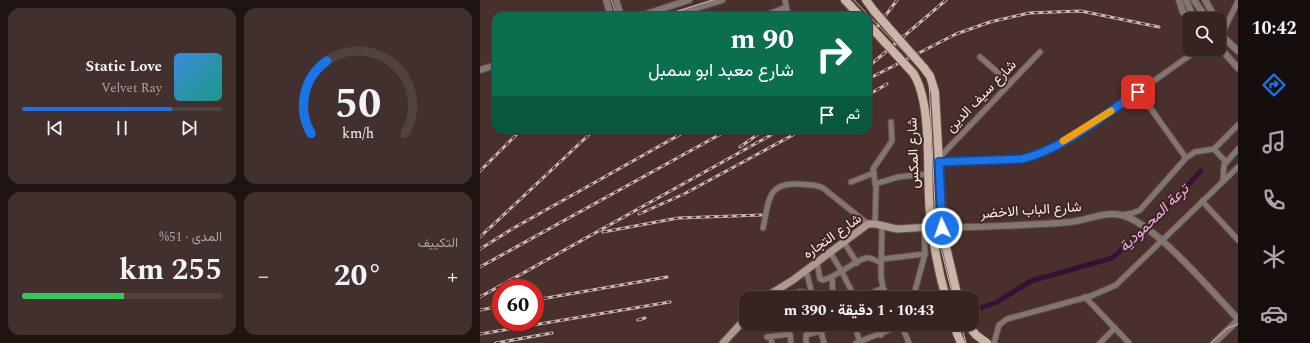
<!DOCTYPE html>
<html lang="ar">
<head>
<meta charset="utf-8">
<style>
	:root { --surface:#372421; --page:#42302e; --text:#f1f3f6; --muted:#aaa4a5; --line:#51413f; --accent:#1a73e8 }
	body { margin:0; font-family:Spectral,Vazirmatn,serif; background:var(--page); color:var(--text); direction:rtl; height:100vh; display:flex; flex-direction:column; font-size:15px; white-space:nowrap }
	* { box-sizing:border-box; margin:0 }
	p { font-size:13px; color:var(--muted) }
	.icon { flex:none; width:22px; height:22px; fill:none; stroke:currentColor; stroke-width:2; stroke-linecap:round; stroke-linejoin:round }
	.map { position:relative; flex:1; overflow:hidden; direction:ltr }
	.drawer { display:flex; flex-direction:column; gap:8px; padding:8px; background:#1e1412; width:480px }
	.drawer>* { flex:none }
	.banner { position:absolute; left:12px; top:12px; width:380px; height:122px; border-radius:12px; box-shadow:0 1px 3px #0004,0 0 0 1px var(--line); direction:rtl; background:#0b6e4f; color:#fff; overflow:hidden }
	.buttons { position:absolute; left:702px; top:12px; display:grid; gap:8px }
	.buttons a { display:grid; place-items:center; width:44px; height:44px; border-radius:8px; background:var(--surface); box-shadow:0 1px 3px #0004,0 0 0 1px var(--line); font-size:20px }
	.speed { position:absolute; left:12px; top:279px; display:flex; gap:8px; font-size:20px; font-weight:700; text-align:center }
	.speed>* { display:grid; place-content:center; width:52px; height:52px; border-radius:50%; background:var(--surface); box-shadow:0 1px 3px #0004,0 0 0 1px var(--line); line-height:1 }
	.speed .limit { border:6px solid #d22; background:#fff; color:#111 }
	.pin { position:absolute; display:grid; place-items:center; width:34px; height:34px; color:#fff; margin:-17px; border-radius:8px; box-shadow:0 2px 6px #0006 }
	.me { position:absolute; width:44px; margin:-22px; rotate:357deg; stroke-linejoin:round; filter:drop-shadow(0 0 3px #0008) }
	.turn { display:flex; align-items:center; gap:14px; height:84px; padding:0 12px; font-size:18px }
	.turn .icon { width:52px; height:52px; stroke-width:2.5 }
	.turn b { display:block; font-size:28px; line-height:34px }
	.then { display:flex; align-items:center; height:38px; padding:0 12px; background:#0003; gap:8px; font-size:15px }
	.big { font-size:30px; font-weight:700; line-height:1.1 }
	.drawer .tile { flex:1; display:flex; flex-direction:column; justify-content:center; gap:6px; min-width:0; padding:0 14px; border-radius:12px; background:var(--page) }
	.drawer .dial { align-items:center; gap:0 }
	.dial svg { height:104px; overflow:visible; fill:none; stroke:var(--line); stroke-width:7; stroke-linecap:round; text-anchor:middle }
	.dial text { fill:var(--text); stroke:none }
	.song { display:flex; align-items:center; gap:12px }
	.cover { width:48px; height:48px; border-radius:6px; background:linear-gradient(135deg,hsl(210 70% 55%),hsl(170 70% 35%)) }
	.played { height:4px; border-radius:2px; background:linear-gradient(90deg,var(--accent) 75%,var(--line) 75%) }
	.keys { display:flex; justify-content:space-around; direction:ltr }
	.heat { display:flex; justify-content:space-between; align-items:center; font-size:22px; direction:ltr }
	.charge { height:6px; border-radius:3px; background:linear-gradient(90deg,#34c759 51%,var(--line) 0) }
	.drawer .tiles { flex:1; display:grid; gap:8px; grid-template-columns:repeat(2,1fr) }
	.trip { position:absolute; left:259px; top:291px; width:240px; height:40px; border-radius:12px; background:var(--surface); box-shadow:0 1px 3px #0004,0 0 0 1px var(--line); font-weight:700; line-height:40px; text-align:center; direction:rtl }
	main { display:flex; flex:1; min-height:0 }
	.tab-bar { display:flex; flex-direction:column; width:72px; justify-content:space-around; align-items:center; background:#160e0d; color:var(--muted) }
	.tab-bar .icon { width:28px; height:28px }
	.tab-bar .selected { color:var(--accent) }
	.tab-bar b { font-size:18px; color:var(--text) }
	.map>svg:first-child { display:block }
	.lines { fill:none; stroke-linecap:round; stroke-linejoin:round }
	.canal { stroke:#381033; stroke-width:5 }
	.minor-casing { stroke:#664e4a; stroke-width:7 }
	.tertiary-casing { stroke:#664e4a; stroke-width:8 }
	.secondary-casing { stroke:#664e4a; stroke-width:9 }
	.primary-casing { stroke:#664e4a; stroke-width:10 }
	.minor { stroke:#817770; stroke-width:5 }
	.tertiary { stroke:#817770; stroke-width:6 }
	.secondary { stroke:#ab9a8f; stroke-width:7 }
	.primary { stroke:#cbb5a7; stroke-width:8 }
	.tram { stroke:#cab6b3; stroke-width:1 }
	.rail-casing { stroke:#cab6b3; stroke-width:3 }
	.rail { stroke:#3e2622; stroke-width:1.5; stroke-dasharray:4.5; stroke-linecap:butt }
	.primary-bridge-casing { stroke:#664e4a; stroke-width:10; stroke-linecap:butt }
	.primary-bridge { stroke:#cbb5a7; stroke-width:8 }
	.route-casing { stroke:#114b97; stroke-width:10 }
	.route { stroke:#1a73e8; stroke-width:7 }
	.slow { stroke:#f59e0b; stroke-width:7 }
	.labels { text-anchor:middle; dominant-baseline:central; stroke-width:4; stroke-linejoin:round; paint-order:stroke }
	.street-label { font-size:14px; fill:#fcebe8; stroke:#3e2622 }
	.water-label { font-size:15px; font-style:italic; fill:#f0aae4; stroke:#3e2622 }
</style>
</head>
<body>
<main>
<nav class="tab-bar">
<b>10:42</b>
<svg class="icon selected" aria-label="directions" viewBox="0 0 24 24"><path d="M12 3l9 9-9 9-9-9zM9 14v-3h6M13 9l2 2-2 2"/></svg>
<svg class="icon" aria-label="music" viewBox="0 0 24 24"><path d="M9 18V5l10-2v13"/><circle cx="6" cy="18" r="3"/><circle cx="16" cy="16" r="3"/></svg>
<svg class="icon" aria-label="phone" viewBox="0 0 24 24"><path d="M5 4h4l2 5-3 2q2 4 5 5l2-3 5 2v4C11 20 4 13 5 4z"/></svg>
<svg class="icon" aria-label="climate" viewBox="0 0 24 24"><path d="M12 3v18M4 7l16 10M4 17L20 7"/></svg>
<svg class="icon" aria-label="car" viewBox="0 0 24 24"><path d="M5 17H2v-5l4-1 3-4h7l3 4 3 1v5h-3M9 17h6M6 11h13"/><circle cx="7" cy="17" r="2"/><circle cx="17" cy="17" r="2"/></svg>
</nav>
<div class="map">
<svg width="758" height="343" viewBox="0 0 758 343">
	<rect width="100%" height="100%" fill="#49302c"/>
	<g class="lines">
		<path class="canal" d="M492 311 517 302 551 281 632 258 670 225 721 171"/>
		<defs>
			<g id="minor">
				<path d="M305 0 308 16"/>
				<path d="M284 16 306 7"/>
				<path d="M741 36 758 1"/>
				<path d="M500 57 530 83"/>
				<path d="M659 92 706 158"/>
				<path d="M734 149 746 162"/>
				<path d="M459 158 560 52"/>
				<path d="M459 162 542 159C565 154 587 139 607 127 643 104 677 78 712 54"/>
				<path d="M743 180 744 165 758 149"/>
				<path d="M371 182 394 173"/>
				<path d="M395 184 418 177 447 174"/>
				<path d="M722 201 758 240"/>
				<path d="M642 215 653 213 660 210 706 158 715 152 734 149 758 125"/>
				<path d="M395 224 396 188 393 169 412 141 411 122"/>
				<path d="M402 226 401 276 403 288 409 298"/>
				<path d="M283 228C289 203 286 182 318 184 326 185 335 184 343 188L388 224"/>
				<path d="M364 242 377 263"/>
				<path d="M350 252 362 272 375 298"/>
				<path d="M402 259 445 254"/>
				<path d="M337 262 340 279 343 280C359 276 375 260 386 258 391 257 397 261 401 263"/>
				<path d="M326 270 333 298"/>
				<path d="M352 277 353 296"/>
				<path d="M319 292H323L325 298"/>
				<path d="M316 295 317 298"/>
				<path d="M605 297 649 343"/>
				<path d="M340 298 365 295"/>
				<path d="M380 298 403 288"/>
				<path d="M433 298 445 254 444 228"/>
				<path d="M278 324 286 329 294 328"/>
				<path d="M339 324 344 343"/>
				<path d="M374 324 380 342"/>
				<path d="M396 324 401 335"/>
				<path d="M421 324 429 343"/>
				<path d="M287 337 310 334 311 343"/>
				<path d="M290 337 292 343"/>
				<path d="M326 343V335L365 324"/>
				<path d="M376 343 424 324"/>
				<path d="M514 343 519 325 527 319 611 296 636 285 758 167"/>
				<path d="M620 343 635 328"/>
			</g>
			<g id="tertiary">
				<path d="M126 0 131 16"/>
				<path d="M136 0 141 16"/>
				<path d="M699 0 703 12 711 19"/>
				<path d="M706 0 714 19"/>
				<path d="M714 0 727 19"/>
				<path d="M725 0 736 19"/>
				<path d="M160 16 209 0"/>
				<path d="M191 16 242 0"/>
				<path d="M739 33 758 51"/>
				<path d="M739 47 758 68"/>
				<path d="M0 70 16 65"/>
				<path d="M462 228C504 226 548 226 590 222 606 221 624 211 641 215 674 222 733 293 758 319"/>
				<path d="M734 343 758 320"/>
			</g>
			<g id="secondary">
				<path d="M284 298 313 280 388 224H395L417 229 451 227"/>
				<path d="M243 343 266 318"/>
			</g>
			<g id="primary">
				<path d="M365 0 380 16"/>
				<path d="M386 0 394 11"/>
				<path d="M444 68 450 76 455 92 463 234 478 298"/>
				<path d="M433 73C453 103 446 176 450 214 453 243 458 270 466 298"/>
				<path d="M473 324 481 343"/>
				<path d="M487 324 496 335 507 343"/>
			</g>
		</defs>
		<use href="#minor" class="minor-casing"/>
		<use href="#tertiary" class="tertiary-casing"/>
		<use href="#secondary" class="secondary-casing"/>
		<use href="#primary" class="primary-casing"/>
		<use href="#minor" class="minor"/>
		<use href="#tertiary" class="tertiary"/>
		<use href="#secondary" class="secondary"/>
		<use href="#primary" class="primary"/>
		<g class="tram">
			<path d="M131 0 137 16"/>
			<path d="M374 0 440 69 449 81 456 228 473 298"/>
			<path d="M174 16 188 12"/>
			<path d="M182 16 233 0"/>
			<path d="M481 324 486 343"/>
			<path d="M731 343 748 328 758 324"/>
		</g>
		<defs>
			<g id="rail">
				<path d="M388 39 417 0"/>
				<path d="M388 67 466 0"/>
				<path d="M388 79 476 34 510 22 549 13 601 11 679 27"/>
				<path d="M388 95 407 84"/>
				<path d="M260 147 284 130"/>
				<path d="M0 171 41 130"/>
				<path d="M159 214 204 194 322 130"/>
				<path d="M123 232 198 218 281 215"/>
				<path d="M0 237 114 130"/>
				<path d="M0 249 32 229 208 130"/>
				<path d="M0 267 248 130"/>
				<path d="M0 297 300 130"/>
				<path d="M55 300 187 277"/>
				<path d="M0 310 21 306"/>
				<path d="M158 320 165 318"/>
				<path d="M0 334 190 302"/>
				<path d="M16 343 72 333"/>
			</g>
		</defs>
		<use href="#rail" class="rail-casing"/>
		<use href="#rail" class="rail"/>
		<defs>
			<g id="primary-bridge">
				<path d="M394 11 444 68"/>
				<path d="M388 24 433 73"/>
			</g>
		</defs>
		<use href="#primary-bridge" class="primary-bridge-casing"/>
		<use href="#primary-bridge" class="primary-bridge"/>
	</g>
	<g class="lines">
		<defs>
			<path id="route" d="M462 228 459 162 542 159C583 149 624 115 658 92"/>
		</defs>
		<use href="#route" class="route-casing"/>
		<use href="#route" class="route"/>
		<path class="slow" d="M583 141 631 111"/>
	</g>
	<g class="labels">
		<g class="street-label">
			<text transform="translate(501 96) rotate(-46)">شارع سيف الدين</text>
			<text transform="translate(433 153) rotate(-92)">شارع المكس</text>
			<text transform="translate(551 210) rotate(-4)">شارع الباب الاخضر</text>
			<text transform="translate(352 236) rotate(-35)">شارع التجاره</text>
		</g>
		<g class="water-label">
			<text transform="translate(674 218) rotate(-44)">ترعة المحمودية</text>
		</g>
	</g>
</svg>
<div class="buttons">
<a><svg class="icon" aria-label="search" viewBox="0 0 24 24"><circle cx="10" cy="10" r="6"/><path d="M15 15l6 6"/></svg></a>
</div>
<div class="speed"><div class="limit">60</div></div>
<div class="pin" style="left:658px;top:92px;background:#d93025"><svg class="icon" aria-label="arrive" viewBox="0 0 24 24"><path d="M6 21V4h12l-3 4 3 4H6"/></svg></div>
<svg class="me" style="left:462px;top:228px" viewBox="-20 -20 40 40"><circle r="17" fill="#1a73e8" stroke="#fff" stroke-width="3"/><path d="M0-11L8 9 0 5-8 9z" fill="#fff"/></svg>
<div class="trip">10:43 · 1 دقيقة · 390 m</div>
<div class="banner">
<div class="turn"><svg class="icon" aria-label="right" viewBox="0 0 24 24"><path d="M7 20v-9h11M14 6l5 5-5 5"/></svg><div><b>90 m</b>شارع معبد ابو سمبل</div></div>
<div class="then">ثم<svg class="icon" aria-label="arrive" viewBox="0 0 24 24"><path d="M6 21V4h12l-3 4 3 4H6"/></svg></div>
</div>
</div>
<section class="drawer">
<div class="tiles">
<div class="tile dial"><svg viewBox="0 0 100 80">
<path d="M14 69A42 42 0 1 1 86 69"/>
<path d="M14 69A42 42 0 0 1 26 13" stroke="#1a73e8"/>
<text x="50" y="56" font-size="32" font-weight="700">50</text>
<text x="50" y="72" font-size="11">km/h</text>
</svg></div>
<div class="tile">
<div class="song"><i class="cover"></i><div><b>Static Love</b><p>Velvet Ray</p></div></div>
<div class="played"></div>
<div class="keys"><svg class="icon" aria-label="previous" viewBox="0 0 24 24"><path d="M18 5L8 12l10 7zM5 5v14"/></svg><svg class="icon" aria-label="pause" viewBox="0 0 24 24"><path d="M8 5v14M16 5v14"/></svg><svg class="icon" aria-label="next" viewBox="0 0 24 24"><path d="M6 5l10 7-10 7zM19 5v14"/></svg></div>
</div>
<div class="tile"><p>التكييف</p>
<div class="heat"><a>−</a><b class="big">20°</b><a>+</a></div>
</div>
<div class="tile"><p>المدى · 51%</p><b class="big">255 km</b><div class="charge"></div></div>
</div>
</section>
</main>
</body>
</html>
